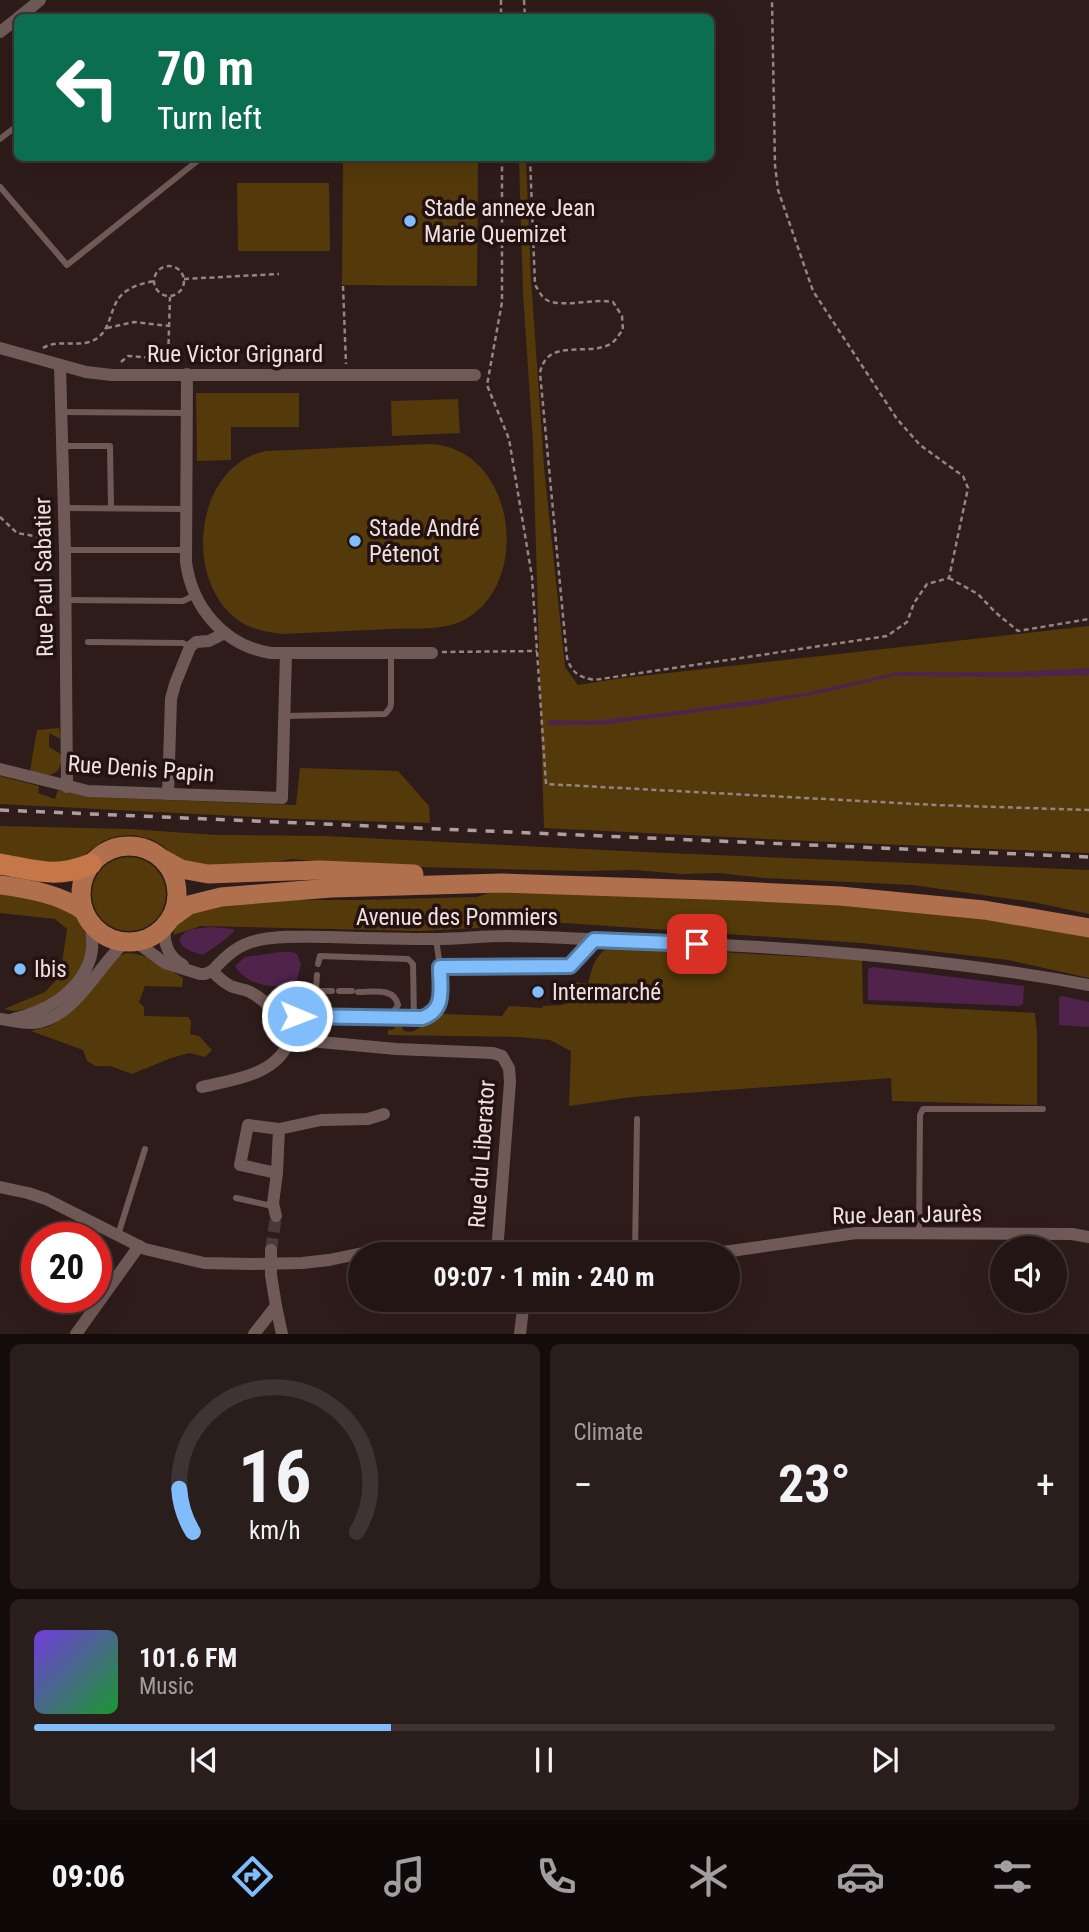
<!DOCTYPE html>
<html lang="en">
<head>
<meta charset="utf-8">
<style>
	:root { --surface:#221514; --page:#2a1e1d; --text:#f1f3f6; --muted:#a29fa0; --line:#3f3434; --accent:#80bdfa }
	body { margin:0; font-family:"Roboto Condensed",sans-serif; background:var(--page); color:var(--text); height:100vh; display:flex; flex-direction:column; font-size:26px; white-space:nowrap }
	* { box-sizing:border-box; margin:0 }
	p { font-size:23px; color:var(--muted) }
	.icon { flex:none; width:38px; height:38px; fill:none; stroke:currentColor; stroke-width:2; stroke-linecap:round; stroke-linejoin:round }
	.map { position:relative; height:1334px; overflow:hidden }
	.sheet { display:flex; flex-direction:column; gap:10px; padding:10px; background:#130c0b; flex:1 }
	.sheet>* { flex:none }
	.hud { position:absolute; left:14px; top:14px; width:700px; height:147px; border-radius:10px; box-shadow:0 7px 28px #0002,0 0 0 2px var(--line); background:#0b6e4f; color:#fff; overflow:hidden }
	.controls { position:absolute; left:990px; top:1236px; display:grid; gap:14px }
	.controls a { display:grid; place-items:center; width:77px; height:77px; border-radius:50%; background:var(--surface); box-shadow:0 7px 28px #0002,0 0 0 2px var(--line); font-size:35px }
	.speed { position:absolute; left:21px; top:1222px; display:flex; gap:14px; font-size:35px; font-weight:700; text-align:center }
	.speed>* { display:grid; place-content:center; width:91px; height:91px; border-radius:50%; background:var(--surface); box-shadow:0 7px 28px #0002,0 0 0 2px var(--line); line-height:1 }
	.speed .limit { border:10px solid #d22; background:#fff; color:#111 }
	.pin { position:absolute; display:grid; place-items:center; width:60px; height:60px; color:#fff; margin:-30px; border-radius:14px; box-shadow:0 4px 10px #0006 }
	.me { position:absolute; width:77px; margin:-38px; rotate:91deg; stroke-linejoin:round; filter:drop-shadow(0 0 5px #0008) }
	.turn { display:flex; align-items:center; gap:24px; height:147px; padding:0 28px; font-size:32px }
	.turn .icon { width:91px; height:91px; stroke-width:2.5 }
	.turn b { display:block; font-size:49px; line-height:60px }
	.big { font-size:52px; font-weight:700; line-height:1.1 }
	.sheet .tile { flex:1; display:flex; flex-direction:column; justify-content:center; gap:10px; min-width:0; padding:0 24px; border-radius:10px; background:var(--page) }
	.sheet .dial { align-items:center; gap:0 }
	.dial svg { height:182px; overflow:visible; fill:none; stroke:var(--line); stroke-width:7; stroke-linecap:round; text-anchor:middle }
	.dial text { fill:var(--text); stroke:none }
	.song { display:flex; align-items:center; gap:21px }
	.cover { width:84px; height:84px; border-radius:10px; background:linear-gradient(135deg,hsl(260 70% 55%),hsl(130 70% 35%)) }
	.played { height:7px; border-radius:4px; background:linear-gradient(90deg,var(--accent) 35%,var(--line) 35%) }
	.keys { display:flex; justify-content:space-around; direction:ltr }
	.heat { display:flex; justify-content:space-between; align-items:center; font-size:38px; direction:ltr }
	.sheet .tiles { flex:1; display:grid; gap:10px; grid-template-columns:1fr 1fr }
	.tile:last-child { grid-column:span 2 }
	.trip { position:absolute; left:348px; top:1242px; width:392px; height:70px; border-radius:35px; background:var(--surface); box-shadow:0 7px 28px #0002,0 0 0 2px var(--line); font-weight:700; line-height:70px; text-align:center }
	.dock { display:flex; height:112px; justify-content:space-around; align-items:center; background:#0e0808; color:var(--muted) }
	.dock .icon { width:49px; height:49px }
	.dock .active { color:var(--accent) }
	.dock b { font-size:32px; color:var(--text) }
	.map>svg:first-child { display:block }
	.green { fill:#543a0a }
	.water { fill:#50234d }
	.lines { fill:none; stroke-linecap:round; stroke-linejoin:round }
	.minor-tunnel { stroke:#4b3938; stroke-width:12; stroke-dasharray:12 6; stroke-linecap:butt }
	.path { stroke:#948483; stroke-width:2.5; stroke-dasharray:5 3.5; stroke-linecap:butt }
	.service { stroke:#705a58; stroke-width:6 }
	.minor { stroke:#705a58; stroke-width:12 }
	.primary { stroke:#b0704d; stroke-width:19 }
	.trunk { stroke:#c67749; stroke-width:21 }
	.rail { stroke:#ae9f9e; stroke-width:3.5; stroke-dasharray:9 9; stroke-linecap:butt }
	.route-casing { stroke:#537ba2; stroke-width:18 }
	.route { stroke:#80bdfa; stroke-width:12 }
	.poi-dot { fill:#80bdfa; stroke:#241211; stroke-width:2.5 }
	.labels { text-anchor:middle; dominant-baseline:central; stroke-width:7; stroke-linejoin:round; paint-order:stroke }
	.poi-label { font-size:23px; fill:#eee0df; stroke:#241211; text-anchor:start }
	.street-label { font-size:23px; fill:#eee0df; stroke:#241211 }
</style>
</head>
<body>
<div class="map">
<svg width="1089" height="1334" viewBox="0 0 1089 1334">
	<rect width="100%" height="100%" fill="#2e1c1a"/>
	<g class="green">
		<path d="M343 158H478L477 286 342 285Z"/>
		<path d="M519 158H526L531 279 544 467 565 667 578 685 623 678 1089 626V853L787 840 544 828 533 443 523 293Z"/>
		<path d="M237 183H329L330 251H238Z"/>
		<path d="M196 393H299V427H231V460L197 461Z"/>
		<path d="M458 399 460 433 392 436 391 401Z"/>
		<path d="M430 444C516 448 533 584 464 620 442 631 414 628 390 629 354 631 318 632 282 634 267 632 254 630 241 622 182 584 193 466 266 451Z"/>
		<path d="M59 728 61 739 49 733V747L62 755C60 779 49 777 30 771L37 730Z"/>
		<path d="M300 768 398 771 429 806 430 823 295 819 0 804V776L39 786 38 793 55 799 58 790 88 797 296 805Z"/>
		<path d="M0 826 130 829 216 835 324 836 665 853 1089 870V914L1033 902 913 885 764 878 719 873 682 874 634 870 583 871 377 866 291 859 261 865 217 870 182 864 163 846 151 839 133 835 118 836 103 841 76 861 66 865 0 855Z"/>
		<circle cx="129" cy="894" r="37"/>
		<path d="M0 888 42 897 76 917 85 931 89 945 84 963 70 985 36 1007 15 1011 4 1009 45 992 60 976 67 929 55 919 0 913Z"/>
		<path d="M491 892 600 893 874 905 1000 919 1089 937V978L1008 960 862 943 564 923 419 931 201 926 173 935 175 928 181 920 192 911 258 900H361L477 897Z"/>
		<path d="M611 946 862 960 863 1004 1035 1013 1037 1034V1105L892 1101 891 1078 632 1097 569 1106 571 1051 550 1040 519 1037 388 1035V1030L394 1029 395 1023H399L404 1031C416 1034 416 1028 426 1024 434 1021 436 1021 442 1014L502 1016 509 1006 542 1008 543 1006 563 1005 576 982 588 984C592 968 595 954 611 946Z"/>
		<path d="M127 953C149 954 165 967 183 978L182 987 145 986 139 1002 144 1007V1016L188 1017 191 1021 190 1034 199 1036 212 1050 205 1057 189 1053 171 1058 132 1074 110 1066H96L87 1061 83 1050 31 1031 50 1026 64 1017 115 957Z"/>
	</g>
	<g class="water">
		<path d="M1089 668V675L1013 677 893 676 822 693 761 704 601 725H548V720L592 721 663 713 805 693 898 672H1014Z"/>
		<path d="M211 927 233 929 234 931 227 938 203 955C196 953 171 946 183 934 189 928 202 928 211 927Z"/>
		<path d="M280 952H291L297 954 301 964 297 980C278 992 247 986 235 966L245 957Z"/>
		<path d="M873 967 1024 986 1023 1004 1019 1006 868 1000V969Z"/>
		<path d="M1062 996 1089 1002V1027L1059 1025V997Z"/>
	</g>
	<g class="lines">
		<path class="minor-tunnel" d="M271 1250 276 1216"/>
		<g class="path">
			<path d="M501 0V18"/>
			<path d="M524 0 525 18"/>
			<path d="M502 158V302L487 385 509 439 532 577 546 784 935 805 1089 810"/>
			<path d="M530 158 535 285C538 289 541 296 545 299 559 309 593 298 613 302L622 316 623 330C619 334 616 340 612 343 589 358 547 336 540 373L567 658C572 673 579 677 594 680L887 636 907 622 914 603 927 584 949 578 968 488 963 476 920 445 897 419 813 291 778 190 775 165 772 0"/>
			<circle cx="169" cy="281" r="15"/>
			<path d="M184 279 279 274"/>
			<path d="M343 286 346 364"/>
			<path d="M107 328 134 322 169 326"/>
			<path d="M43 348C59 338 79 349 96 339 114 328 108 301 128 290 135 285 145 283 154 281"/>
			<path d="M168 361 170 297"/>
			<path d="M121 362 128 356 168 359"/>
			<path d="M0 517 17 533 51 539"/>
			<path d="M949 578 978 594 995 612 1018 631 1089 619"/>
			<path d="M442 652 537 651"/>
		</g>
		<g class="service">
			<path d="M0 139 18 125"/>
			<path d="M0 187 67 265 201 158"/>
			<path d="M62 412 186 413"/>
			<path d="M63 446H110L111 508"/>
			<path d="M65 508 186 509"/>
			<path d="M65 550H186"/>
			<path d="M66 600 183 601 195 595"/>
			<path d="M88 642 183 643 190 647"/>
			<path d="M284 716 385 714 390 708 391 704V653"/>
			<path d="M436 939 440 967"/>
			<path d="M318 964 320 956 408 959 413 964 414 1019"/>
			<path d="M317 975 316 989 319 991H332"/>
			<path d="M339 991H352"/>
			<path d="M358 992C373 992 394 987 398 1005L390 1017"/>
			<path d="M280 1020 297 1016 423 1018C446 1010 440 989 440 967L570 966 594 940"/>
			<path d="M236 1198 272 1206"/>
			<path d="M919 1234 920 1115 923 1109H1043"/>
			<path d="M118 1235 145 1149"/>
			<path d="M635 1255 637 1119"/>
		</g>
		<g class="minor">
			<path d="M18 18 40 0"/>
			<path d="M0 32 18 18"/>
			<path d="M0 348 86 372 112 375H475"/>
			<path d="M60 366 65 550 67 787"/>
			<path d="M187 374 186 562C192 607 224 646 271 653H432"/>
			<path d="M0 769 88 791 282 798 286 654"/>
			<path d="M168 794 171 699 175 684 190 647 196 642 209 641 225 633"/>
			<path d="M166 925C162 942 168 957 183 965"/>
			<path d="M136 942 165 963 200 974H205L212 971"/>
			<path d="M212 971C226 956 238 944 259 940 282 935 305 937 328 937 363 938 399 939 434 939 459 939 483 936 508 936 556 937 604 940 651 942 798 947 945 958 1089 985"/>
			<path d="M0 1019C11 1020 22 1024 33 1023 75 1019 96 968 125 942"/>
			<path d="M13 1019C44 1012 77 994 89 962 94 950 92 936 91 924"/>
			<path d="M288 1039 396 1049 493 1053 502 1056 509 1068 510 1082 497 1252"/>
			<path d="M202 1087C231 1080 276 1075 288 1043 288 1022 267 1001 250 992 243 988 235 989 229 985 223 982 217 976 212 971"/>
			<path d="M279 1129 277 1173 240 1165 248 1125 279 1129 321 1120 368 1119 384 1114"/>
			<path d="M0 1187 28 1193 46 1199 145 1249 204 1263 251 1264 302 1263 329 1260 382 1249 414 1246 534 1255"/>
			<path d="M276 1216 273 1203 277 1173"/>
			<path d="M684 1255 731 1251 856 1233 1072 1234 1089 1237"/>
			<path d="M276 1306 282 1334"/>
			<path d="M76 1334 139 1246"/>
			<path d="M254 1334 276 1306 271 1275V1250"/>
			<path d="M520 1334 524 1300"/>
		</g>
		<g class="primary">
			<circle cx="129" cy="894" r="48"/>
			<path d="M163 859 181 869 208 874 320 870 414 874"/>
			<path d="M0 885C30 889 59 894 84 911"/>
			<path d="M171 918 189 905 221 897 331 888 502 883 737 891 840 896 984 910 1089 928"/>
		</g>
		<path class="trunk" d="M0 864C36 870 55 879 91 864"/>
		<path class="rail" d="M0 810 1089 857"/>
	</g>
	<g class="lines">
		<defs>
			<path id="route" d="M297 1016 422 1018C446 1010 440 989 440 967L570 966 594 940 697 944"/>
		</defs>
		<use href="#route" class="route-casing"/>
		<use href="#route" class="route"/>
	</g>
	<g class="poi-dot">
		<circle cx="410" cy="221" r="7"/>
		<circle cx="355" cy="541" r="7"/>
		<circle cx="20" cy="969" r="7"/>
		<circle cx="538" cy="992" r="7"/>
	</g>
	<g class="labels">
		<g class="poi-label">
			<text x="424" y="208">Stade annexe Jean<tspan x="424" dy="26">Marie Quemizet</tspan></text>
			<text x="369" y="528">Stade André<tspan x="369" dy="26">Pétenot</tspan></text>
			<text x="34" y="969">Ibis</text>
			<text x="552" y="992">Intermarché</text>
		</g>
		<g class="street-label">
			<text x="235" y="354">Rue Victor Grignard</text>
			<text transform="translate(44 577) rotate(-91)">Rue Paul Sabatier</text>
			<text transform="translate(141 769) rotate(4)">Rue Denis Papin</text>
			<text x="457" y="917">Avenue des Pommiers</text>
			<text transform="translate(482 1154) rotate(-86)">Rue du Liberator</text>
			<text transform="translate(907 1215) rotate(-1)">Rue Jean Jaurès</text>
		</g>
	</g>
</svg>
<div class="controls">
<a><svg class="icon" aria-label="sound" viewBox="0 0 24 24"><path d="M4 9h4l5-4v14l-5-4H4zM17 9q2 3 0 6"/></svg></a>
</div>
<div class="speed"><div class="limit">20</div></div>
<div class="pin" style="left:697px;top:944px;background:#d93025"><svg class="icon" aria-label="arrive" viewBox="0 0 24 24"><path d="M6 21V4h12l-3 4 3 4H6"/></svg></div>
<svg class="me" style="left:297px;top:1016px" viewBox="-20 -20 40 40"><circle r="17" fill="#80bdfa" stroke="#fff" stroke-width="3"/><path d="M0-11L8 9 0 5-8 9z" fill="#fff"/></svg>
<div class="trip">09:07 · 1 min · 240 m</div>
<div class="hud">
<div class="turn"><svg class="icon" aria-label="left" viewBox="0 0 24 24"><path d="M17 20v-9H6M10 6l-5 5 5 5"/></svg><div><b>70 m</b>Turn left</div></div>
</div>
</div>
<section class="sheet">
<div class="tiles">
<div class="tile dial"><svg viewBox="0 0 100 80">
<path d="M14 69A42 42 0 1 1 86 69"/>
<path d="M14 69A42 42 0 0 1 8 50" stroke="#80bdfa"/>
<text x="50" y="56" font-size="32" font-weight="700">16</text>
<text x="50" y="72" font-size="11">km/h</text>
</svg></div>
<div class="tile"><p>Climate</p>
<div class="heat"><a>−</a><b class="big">23°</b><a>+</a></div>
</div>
<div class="tile">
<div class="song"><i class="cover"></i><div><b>101.6 FM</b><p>Music</p></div></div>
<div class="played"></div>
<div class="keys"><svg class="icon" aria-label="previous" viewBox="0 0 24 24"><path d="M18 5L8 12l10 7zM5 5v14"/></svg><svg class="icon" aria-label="pause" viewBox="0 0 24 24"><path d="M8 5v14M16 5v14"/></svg><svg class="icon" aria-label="next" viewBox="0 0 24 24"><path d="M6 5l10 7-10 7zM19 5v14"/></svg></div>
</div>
</div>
</section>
<nav class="dock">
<b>09:06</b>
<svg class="icon active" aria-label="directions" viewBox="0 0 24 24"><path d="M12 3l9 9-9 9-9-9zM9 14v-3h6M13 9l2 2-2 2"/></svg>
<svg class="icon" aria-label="music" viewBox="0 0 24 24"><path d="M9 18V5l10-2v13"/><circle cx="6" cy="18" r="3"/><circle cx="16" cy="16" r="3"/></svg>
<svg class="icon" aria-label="phone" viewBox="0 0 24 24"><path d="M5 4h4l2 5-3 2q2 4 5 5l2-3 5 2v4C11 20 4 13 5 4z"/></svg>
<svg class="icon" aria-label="climate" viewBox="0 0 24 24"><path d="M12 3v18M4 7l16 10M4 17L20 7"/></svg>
<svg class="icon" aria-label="car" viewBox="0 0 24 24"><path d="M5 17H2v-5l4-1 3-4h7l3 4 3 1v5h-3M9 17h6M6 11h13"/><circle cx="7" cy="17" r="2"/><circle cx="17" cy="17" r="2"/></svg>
<svg class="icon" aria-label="filters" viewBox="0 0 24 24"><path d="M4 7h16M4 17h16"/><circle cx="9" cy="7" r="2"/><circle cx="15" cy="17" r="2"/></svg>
</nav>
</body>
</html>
